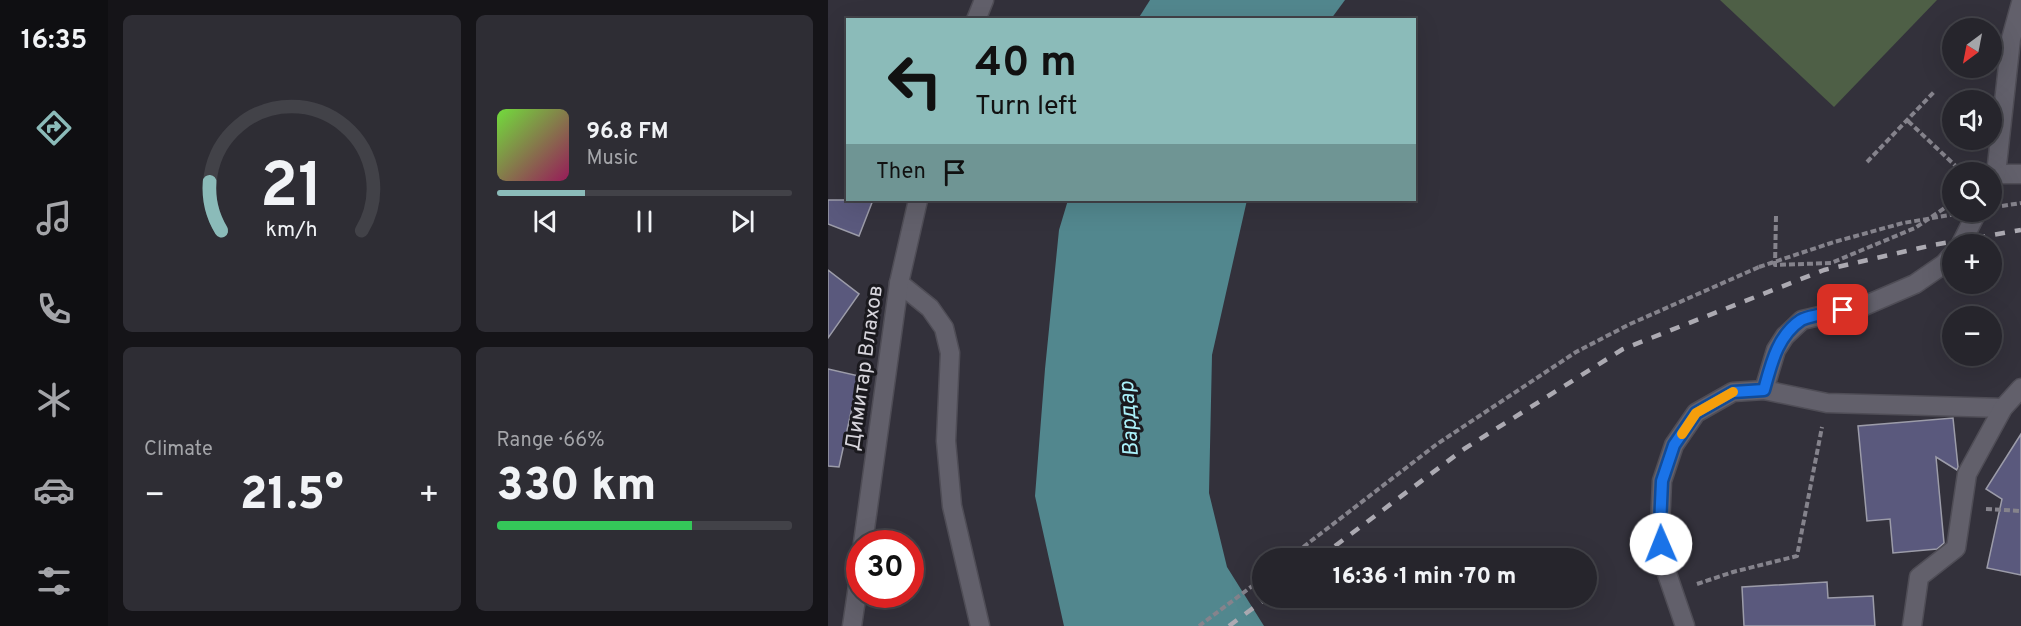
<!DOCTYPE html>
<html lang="en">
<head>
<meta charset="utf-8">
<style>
	:root { --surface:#26252c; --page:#2e2d34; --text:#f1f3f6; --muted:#a4a5a9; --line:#424248; --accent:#8bbbb9 }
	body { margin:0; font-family:Overpass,sans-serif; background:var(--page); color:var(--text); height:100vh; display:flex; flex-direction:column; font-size:22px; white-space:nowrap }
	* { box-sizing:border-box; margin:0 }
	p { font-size:20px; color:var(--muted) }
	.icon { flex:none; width:33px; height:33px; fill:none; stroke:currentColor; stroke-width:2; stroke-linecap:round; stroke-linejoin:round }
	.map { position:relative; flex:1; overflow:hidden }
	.details { display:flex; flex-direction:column; gap:15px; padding:15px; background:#151418; width:720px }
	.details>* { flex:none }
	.top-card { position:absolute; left:18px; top:18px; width:570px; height:183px; border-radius:0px; box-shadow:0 6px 24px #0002,0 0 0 2px var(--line); background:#8bbbb9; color:#111; overflow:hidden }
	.needle { width:39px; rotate:212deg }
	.fabs { position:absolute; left:1114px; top:18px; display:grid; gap:12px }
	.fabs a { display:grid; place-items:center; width:60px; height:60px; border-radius:50%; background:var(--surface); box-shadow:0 6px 24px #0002,0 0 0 2px var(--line); font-size:30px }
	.speed { position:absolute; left:18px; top:530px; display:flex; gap:12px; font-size:30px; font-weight:700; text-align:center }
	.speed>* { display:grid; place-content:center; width:78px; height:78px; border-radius:50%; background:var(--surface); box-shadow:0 6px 24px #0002,0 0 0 2px var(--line); line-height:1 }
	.speed .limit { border:9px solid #d22; background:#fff; color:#111 }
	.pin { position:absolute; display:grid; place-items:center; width:51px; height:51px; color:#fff; margin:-26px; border-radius:12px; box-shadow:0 3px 9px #0006 }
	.me { position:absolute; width:66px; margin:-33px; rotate:359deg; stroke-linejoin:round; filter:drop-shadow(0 0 4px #0008) }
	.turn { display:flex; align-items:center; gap:21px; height:126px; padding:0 30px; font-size:27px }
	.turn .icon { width:78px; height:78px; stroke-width:2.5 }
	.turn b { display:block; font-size:42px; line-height:51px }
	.then { display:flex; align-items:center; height:57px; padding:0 30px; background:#0003; gap:12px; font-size:22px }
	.big { font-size:45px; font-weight:800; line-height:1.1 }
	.details .widget { flex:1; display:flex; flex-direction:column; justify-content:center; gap:9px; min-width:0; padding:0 21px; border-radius:9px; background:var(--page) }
	.details .dial { align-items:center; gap:0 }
	.dial svg { height:156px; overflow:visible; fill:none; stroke:var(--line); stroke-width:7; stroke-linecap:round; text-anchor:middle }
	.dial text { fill:var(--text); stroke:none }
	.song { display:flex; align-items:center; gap:18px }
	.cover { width:72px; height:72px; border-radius:9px; background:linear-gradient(135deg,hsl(100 70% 55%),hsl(330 70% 35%)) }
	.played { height:6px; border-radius:3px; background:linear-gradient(90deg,var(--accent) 30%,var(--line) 30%) }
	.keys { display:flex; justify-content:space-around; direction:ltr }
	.heat { display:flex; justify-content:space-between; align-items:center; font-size:33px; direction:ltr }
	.charge { height:9px; border-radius:4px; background:linear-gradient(90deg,#34c759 66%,var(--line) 0) }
	.details .tiles { flex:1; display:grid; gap:15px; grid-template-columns:repeat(2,1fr) }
	.trip { position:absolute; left:424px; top:548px; width:345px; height:60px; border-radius:30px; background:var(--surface); box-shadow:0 6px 24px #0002,0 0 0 2px var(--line); font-weight:800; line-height:60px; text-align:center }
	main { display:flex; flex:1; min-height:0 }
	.tab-bar { display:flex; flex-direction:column; width:108px; justify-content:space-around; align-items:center; background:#0f0f12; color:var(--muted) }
	.tab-bar .icon { width:42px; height:42px }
	.tab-bar .selected { color:var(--accent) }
	.tab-bar b { font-size:27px; color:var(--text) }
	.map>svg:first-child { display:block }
	.green { fill:#4e5f46 }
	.water { fill:#52878e }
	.building { fill:#5a597d; stroke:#9c9ca9; stroke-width:1.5 }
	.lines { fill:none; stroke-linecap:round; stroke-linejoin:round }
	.street-casing { stroke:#4f4d56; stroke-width:21 }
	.secondary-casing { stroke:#4f4d56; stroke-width:21 }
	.path { stroke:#85838c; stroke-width:4; stroke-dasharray:6 3; stroke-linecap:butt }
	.street { stroke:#62606b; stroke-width:18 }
	.secondary { stroke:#62606b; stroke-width:18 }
	.rail { stroke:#acaab2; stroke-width:4.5; stroke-dasharray:10 10; stroke-linecap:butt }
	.path-bridge { stroke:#85838c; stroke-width:4; stroke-dasharray:6 3; stroke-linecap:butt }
	.route-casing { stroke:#114b97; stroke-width:15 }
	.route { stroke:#1a73e8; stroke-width:10 }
	.slow { stroke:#f59e0b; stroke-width:10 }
	.labels { text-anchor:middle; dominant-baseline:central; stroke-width:6; stroke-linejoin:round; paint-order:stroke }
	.street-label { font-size:21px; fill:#d6d4db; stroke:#1a191e }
	.water-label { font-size:22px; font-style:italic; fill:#abf1fa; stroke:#1a191e }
</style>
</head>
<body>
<main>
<nav class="tab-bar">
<b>16:35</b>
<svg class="icon selected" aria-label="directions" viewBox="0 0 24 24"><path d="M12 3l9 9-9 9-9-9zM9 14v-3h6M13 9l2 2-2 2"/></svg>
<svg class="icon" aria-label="music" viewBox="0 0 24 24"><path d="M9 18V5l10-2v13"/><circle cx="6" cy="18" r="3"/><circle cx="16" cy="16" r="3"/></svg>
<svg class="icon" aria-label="phone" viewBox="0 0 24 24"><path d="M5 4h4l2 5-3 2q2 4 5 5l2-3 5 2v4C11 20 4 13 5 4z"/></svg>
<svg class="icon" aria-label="climate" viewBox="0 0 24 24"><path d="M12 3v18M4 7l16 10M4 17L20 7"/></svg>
<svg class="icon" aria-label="car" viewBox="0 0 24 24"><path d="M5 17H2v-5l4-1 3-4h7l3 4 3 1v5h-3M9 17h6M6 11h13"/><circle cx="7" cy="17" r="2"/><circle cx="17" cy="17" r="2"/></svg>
<svg class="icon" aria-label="filters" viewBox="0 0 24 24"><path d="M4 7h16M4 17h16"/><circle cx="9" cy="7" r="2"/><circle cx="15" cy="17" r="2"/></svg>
</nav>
<section class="details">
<div class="tiles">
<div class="widget dial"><svg viewBox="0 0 100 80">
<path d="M14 69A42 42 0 1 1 86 69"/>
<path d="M14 69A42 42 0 0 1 8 44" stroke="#8bbbb9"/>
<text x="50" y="56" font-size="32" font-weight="700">21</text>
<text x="50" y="72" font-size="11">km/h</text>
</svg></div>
<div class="widget">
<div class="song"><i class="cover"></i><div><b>96.8 FM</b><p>Music</p></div></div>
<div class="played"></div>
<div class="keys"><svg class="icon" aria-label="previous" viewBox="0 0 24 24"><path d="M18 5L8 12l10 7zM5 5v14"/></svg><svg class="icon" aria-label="pause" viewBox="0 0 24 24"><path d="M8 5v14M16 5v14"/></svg><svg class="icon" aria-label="next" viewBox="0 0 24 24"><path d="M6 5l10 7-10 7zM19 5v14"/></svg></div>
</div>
<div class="widget"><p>Climate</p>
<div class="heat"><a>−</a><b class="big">21.5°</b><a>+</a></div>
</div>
<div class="widget"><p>Range · 66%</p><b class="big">330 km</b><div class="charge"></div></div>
</div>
</section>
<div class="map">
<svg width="1193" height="626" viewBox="0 0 1193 626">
	<rect width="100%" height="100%" fill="#33313b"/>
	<path class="green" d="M892 0H1109L1006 107Z"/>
	<g class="water">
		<path d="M322 0H517L503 19H310Z"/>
		<path d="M240 200H419L384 355 381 493 399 567 436 626H236L207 496 217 369 231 230Z"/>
	</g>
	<g class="building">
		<path d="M0 200H45L31 236 0 224Z"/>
		<path d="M0 270 31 294 0 338Z"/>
		<path d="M0 369 31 376 11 467 0 466Z"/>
		<path d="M1125 418 1130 467 1129 470 1108 457 1116 543 1109 549 1065 553 1062 519 1039 521 1030 426Z"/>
		<path d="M1193 434V575L1159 568 1174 499 1158 489Z"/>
		<path d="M999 582 1000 598 1045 596 1047 626H916L914 587Z"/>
	</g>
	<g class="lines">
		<defs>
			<g id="street">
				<path d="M1168 174H1193"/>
				<path d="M1164 181 1168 174 1183 39 1193 3"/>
				<path d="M1133 244 1149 212"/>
				<path d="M71 283 102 308 116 328 122 353 118 441 124 506 152 626"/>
				<path d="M936 390 999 403 1175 408"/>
				<path d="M857 626 835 562 832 526 834 481 846 445 868 413 905 392 936 390 948 350 957 336 974 320 1036 306 1087 284 1116 264 1125 254"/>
				<path d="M1084 626 1091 577 1128 548 1139 474 1175 408 1193 388"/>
			</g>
			<g id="secondary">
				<path d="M148 20 156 0"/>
				<path d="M35 543 71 283 90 200"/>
				<path d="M24 626 32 572"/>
			</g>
		</defs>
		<use href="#street" class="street-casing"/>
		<use href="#secondary" class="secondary-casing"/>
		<g class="path">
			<path d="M1080 121 1133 171 1140 172"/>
			<path d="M1039 162 1106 92"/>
			<path d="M1174 206 1193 203"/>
			<path d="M948 216 947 265 1003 263 1087 228 1124 203"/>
			<path d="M1158 509 1193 511"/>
			<path d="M461 558 609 444 748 352 802 324 931 267"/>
			<path d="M869 584 905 572 969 556 994 427"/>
			<path d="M371 626 435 578"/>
		</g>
		<use href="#street" class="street"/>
		<use href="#secondary" class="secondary"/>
		<g class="rail">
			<path d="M491 558 636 449 795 349 996 270 1105 245 1193 230"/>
			<path d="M401 626 440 597"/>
		</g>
		<path class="path-bridge" d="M931 267 1006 242 1075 223 1140 212"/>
	</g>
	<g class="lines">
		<defs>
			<path id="route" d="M833 544 832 526 834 481 846 445 868 413 905 392 936 390C943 365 949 336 973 320 982 315 1004 313 1015 310"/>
		</defs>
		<use href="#route" class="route-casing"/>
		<use href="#route" class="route"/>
		<path class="slow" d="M854 434 868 413 905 392"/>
	</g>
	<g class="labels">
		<g class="street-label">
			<text transform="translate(37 368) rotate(-82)">Димитар Влахов</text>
		</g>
		<g class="water-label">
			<text transform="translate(302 419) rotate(-94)">Вардар</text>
		</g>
	</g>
</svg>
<div class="fabs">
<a><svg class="needle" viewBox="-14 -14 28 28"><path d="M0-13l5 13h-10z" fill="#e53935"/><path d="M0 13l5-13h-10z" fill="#a4a5a9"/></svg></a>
<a><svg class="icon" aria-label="sound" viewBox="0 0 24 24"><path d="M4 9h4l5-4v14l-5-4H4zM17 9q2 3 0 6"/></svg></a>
<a><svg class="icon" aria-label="search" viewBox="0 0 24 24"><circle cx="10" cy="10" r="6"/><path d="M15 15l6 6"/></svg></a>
<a>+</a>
<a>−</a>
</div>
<div class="speed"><div class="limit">30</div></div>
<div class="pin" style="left:1015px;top:310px;background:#d93025"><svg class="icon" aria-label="arrive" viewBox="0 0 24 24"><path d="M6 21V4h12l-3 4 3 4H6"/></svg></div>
<svg class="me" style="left:833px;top:544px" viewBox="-20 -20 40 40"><circle r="19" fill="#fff"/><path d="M0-13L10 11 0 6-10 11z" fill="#1a73e8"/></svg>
<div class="trip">16:36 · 1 min · 70 m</div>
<div class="top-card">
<div class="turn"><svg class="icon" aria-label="left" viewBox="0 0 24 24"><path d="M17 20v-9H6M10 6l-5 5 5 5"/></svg><div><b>40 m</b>Turn left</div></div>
<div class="then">Then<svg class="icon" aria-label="arrive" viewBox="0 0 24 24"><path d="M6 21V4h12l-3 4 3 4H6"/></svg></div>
</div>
</div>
</main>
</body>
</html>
